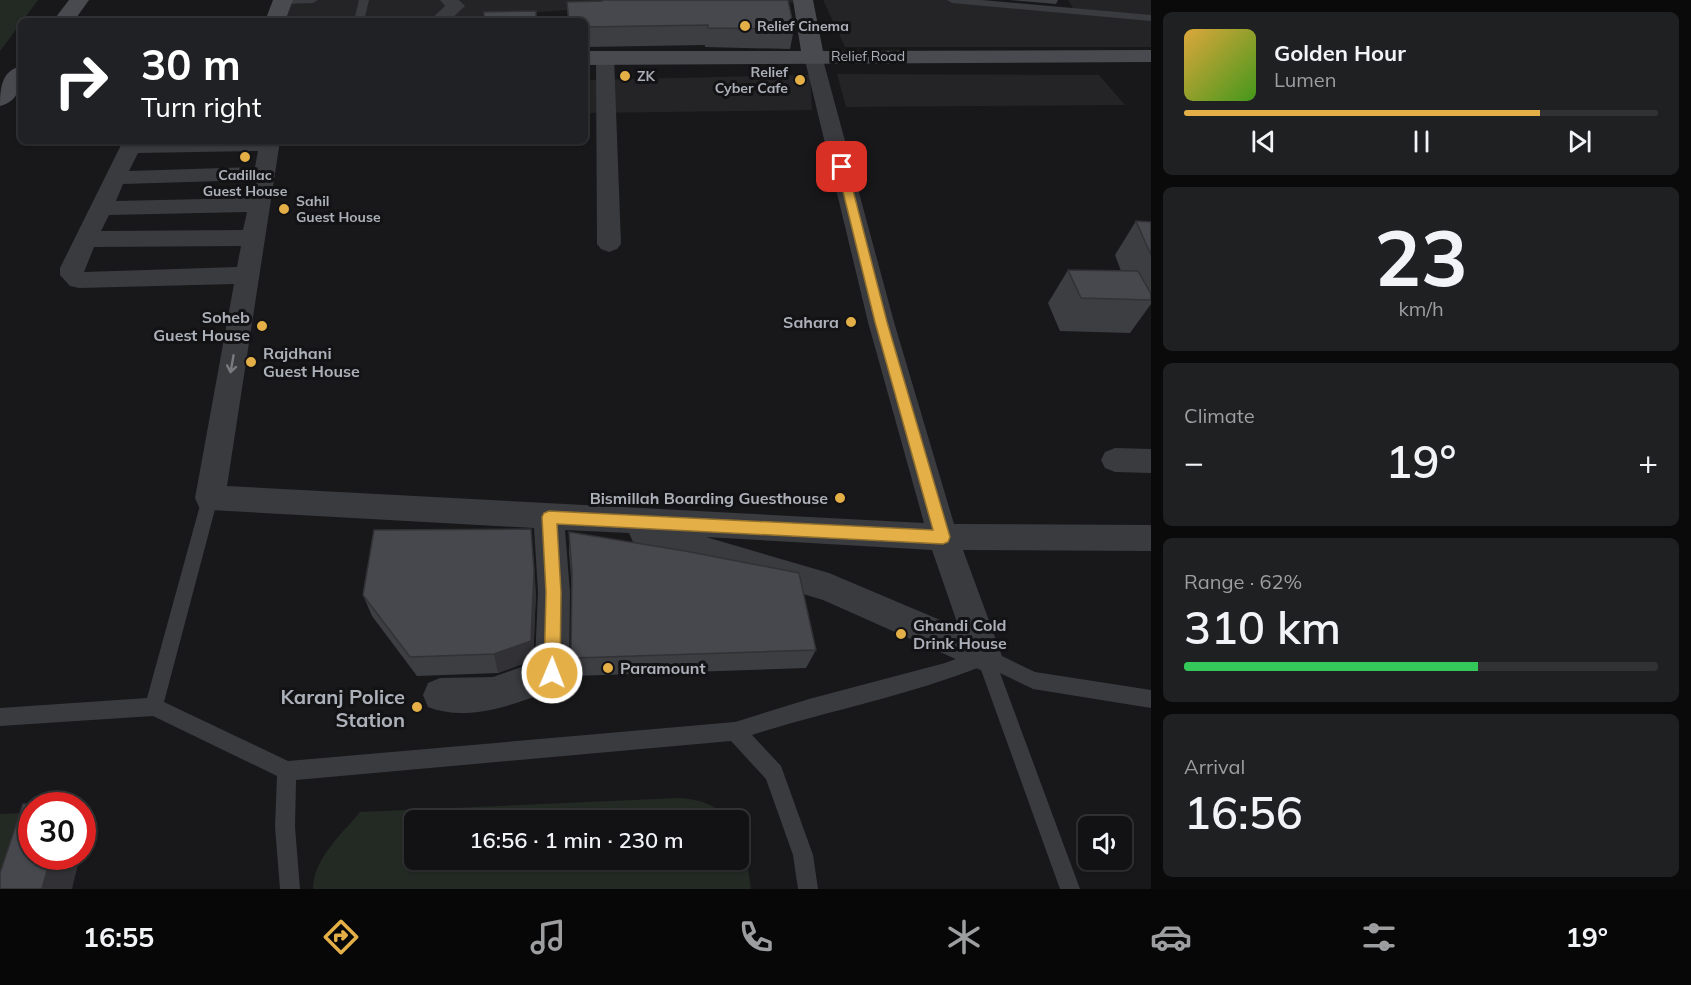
<!DOCTYPE html>
<html lang="en">
<head>
<meta charset="utf-8">
<style>
	:root { --surface:#121214; --page:#1f2022; --text:#f1f3f6; --muted:#9c9ea0; --line:#313234; --accent:#e4af47 }
	body { margin:0; font-family:Mulish,sans-serif; background:var(--page); color:var(--text); height:100vh; display:flex; flex-direction:column; font-size:22px; white-space:nowrap }
	* { box-sizing:border-box; margin:0 }
	p { font-size:20px; color:var(--muted) }
	.icon { flex:none; width:33px; height:33px; fill:none; stroke:currentColor; stroke-width:2; stroke-linecap:round; stroke-linejoin:round }
	.map { position:relative; flex:1; overflow:hidden }
	.drawer { display:flex; flex-direction:column; gap:12px; padding:12px; background:#0a0a0b; width:540px }
	.drawer>* { flex:none }
	.banner { position:absolute; left:18px; top:18px; width:570px; height:126px; border-radius:9px; box-shadow:0 2px 4px #0004,0 0 0 2px var(--line); background:#202124; color:#fff; overflow:hidden }
	.tools { position:absolute; left:1078px; top:816px; display:grid; gap:12px }
	.tools a { display:grid; place-items:center; width:54px; height:54px; border-radius:9px; background:var(--surface); box-shadow:0 2px 4px #0004,0 0 0 2px var(--line); font-size:30px }
	.speed { position:absolute; left:18px; top:792px; display:flex; gap:12px; font-size:30px; font-weight:700; text-align:center }
	.speed>* { display:grid; place-content:center; width:78px; height:78px; border-radius:50%; background:var(--surface); box-shadow:0 2px 4px #0004,0 0 0 2px var(--line); line-height:1 }
	.speed .limit { border:9px solid #d22; background:#fff; color:#111 }
	.pin { position:absolute; display:grid; place-items:center; width:51px; height:51px; color:#fff; margin:-26px; border-radius:12px; box-shadow:0 3px 9px #0006 }
	.me { position:absolute; width:66px; margin:-33px; rotate:1deg; stroke-linejoin:round; filter:drop-shadow(0 0 4px #0008) }
	.turn { display:flex; align-items:center; gap:21px; height:126px; padding:0 24px; font-size:27px }
	.turn .icon { width:78px; height:78px; stroke-width:2.5 }
	.turn b { display:block; font-size:42px; line-height:51px }
	.big { font-size:45px; font-weight:600; line-height:1.1 }
	.drawer .tile { flex:1; display:flex; flex-direction:column; justify-content:center; gap:9px; min-width:0; padding:0 21px; border-radius:9px; background:var(--page) }
	.drawer .dial { align-items:center; gap:0 }
	.dial b { font-size:78px; line-height:1 }
	.song { display:flex; align-items:center; gap:18px }
	.cover { width:72px; height:72px; border-radius:9px; background:linear-gradient(135deg,hsl(40 70% 55%),hsl(100 70% 35%)) }
	.played { height:6px; border-radius:3px; background:linear-gradient(90deg,var(--accent) 75%,var(--line) 75%) }
	.keys { display:flex; justify-content:space-around; direction:ltr }
	.heat { display:flex; justify-content:space-between; align-items:center; font-size:33px; direction:ltr }
	.charge { height:9px; border-radius:4px; background:linear-gradient(90deg,#34c759 62%,var(--line) 0) }
	.trip { position:absolute; left:404px; top:810px; width:345px; height:60px; border-radius:9px; background:var(--surface); box-shadow:0 2px 4px #0004,0 0 0 2px var(--line); font-weight:600; line-height:60px; text-align:center }
	.tab-bar { display:flex; height:96px; justify-content:space-around; align-items:center; background:#070708; color:var(--muted) }
	.tab-bar .icon { width:42px; height:42px }
	.tab-bar .current { color:var(--accent) }
	.tab-bar b { font-size:27px; color:var(--text) }
	main { display:flex; flex:1; min-height:0 }
	.map>svg:first-child { display:block }
	.built { fill:#242427 }
	.green { fill:#232a24 }
	.lines { fill:none; stroke-linecap:round; stroke-linejoin:round }
	.lane { fill:#3a3b3f; fill-rule:evenodd }
	.street { fill:#3a3b3f; fill-rule:evenodd }
	.secondary { fill:#484a4f; fill-rule:evenodd }
	.wall { fill:#3d3e42 }
	.shaded-wall { fill:#323236 }
	.building { fill:#47484d; stroke:#323236; stroke-width:1.5 }
	.oneway { stroke:#797b82 }
	.route { fill:#e4af47; stroke:#94722e; stroke-width:1.5 }
	.poi-dot { fill:#e4af47; stroke:#131315; stroke-width:2 }
	.labels { text-anchor:middle; dominant-baseline:central; stroke-width:6; stroke-linejoin:round; paint-order:stroke }
	.far-poi-label { font-size:14px; font-weight:bold; fill:#acb0b9; stroke:#131315; text-anchor:start }
	.far-street-label { font-size:14px; fill:#acb0b9; stroke:#131315 }
	.poi-label { font-size:16px; font-weight:bold; fill:#acb0b9; stroke:#131315; text-anchor:end }
	.near-poi-label { font-size:20px; font-weight:bold; fill:#acb0b9; stroke:#131315; text-anchor:end }
</style>
</head>
<body>
<main>
<div class="map">
<svg width="1151" height="889" viewBox="0 0 1151 889">
	<rect width="100%" height="100%" fill="#18181a"/>
	<g class="built">
		<path d="M291 0H794L795 3 693 1 483 16 482 21H283Z"/>
		<path d="M823 0H950L1073 8 1068 0H1151V47H845Z"/>
		<path d="M837 74 1099 75 1125 105 846 107Z"/>
		<path d="M810 75 812 110 585 113V80Z"/>
	</g>
	<g class="green">
		<path d="M0 0H38L0 51Z"/>
		<path d="M679 798C700 800 715 803 727 820H414V860H738V840L746 855 751 889H313C313 859 342 834 360 812Z"/>
		<path d="M24 813 0 886V814Z"/>
	</g>
	<g class="lines">
		<g class="lane">
			<path d="M279 0H318L313 3 283 4Z"/>
			<path d="M359 0H369L364 21H354Z"/>
			<path d="M947 0H982L1151 15V21L952 3Z"/>
			<path d="M210 491 216 493 218 498 164 702 288 761 735 722 809 699 945 663 985 648 1035 672 1151 690V708L1033 689 1000 673 1080 889H1060L980 667C907 696 827 711 752 735L781 766 813 855 818 889H798L793 855 766 779 731 741 296 780 295 827 300 889H280L275 827 277 776 153 716 0 726V708L147 698 202 498 204 493Z"/>
		</g>
		<g class="street">
			<path d="M440 0H459L465 6 449 21H429L445 6Z"/>
			<path d="M813 50 820 52 822 56 894 322 954 524 1151 525V551L963 550 1002 656 997 667 985 672 823 600 644 546 633 542 629 533 565 530 570 592 569 673 564 685C524 701 471 724 428 707L423 695 428 683 440 678 493 677 535 662 538 592 534 528 210 510 199 507 195 498 234 284 79 288 70 286 60 275V268L123 141H280L227 486 924 523 868 322 804 56 806 52ZM258 151 255 167 129 171 138 153ZM253 180 249 198 116 201 123 184ZM247 212 243 230 101 231 109 215ZM241 246 237 267 84 272 94 247ZM706 537 932 550 959 628 829 573Z"/>
			<path d="M605 51 612 53 614 57 621 244 617 249 609 252 601 249 597 244 596 57 598 53Z"/>
			<path d="M1115 448 1151 449V473L1115 472 1105 468 1101 460 1105 452Z"/>
		</g>
		<g class="secondary">
			<path d="M69 0H89L74 21H53Z"/>
			<path d="M273 0H293L285 21H265Z"/>
			<path d="M793 0H813L823 51 1151 50V62L585 65V51H801Z"/>
			<path d="M21 66C21 84 20 101 0 106 0 89 1 71 21 66Z"/>
		</g>
	</g>
	<g class="wall">
		<path d="M1010 0H1058L1056 4Z"/>
		<path d="M567 2 794 29 790 49 705 47V45L585 47V21H568Z"/>
		<path d="M1136 221 1151 222V304L1130 333 1060 331 1048 303 1068 270 1121 271 1115 255Z"/>
		<path d="M569 532 816 650 806 668 574 676V670H571L572 588 569 552Z"/>
		<path d="M536 592 533 660 498 673 417 676 372 616 363 595Z"/>
	</g>
	<g class="shaded-wall">
		<path d="M531 529 536 592 533 660 498 673 494 654Z"/>
		<path d="M82 813 91 817 82 848Z"/>
		<path d="M51 856H80L72 889H42Z"/>
	</g>
	<g class="building">
		<path d="M602 0H788L794 29 708 28V25L585 27V21H569L567 2 602 1Z"/>
		<path d="M536 11V21H484V12Z"/>
		<path d="M1136 221 1151 222V255Z"/>
		<path d="M1068 270 1138 271 1151 294V300L1081 298Z"/>
		<path d="M531 529 534 571 531 641 494 654 410 657 363 595 374 530Z"/>
		<path d="M569 532 685 551 799 573 816 650 574 658 573 653H571L572 572Z"/>
		<path d="M23 804H66V806H32V856H51L42 889H0V873Z"/>
	</g>
	<defs><path id="oneway-shaft" d="M-6 0H5M1.5-3L5.5 0L1.5 3" fill="none" stroke-width="1.6" stroke-linecap="round" stroke-linejoin="round" transform="scale(1.5)"/></defs>
	<use class="oneway" href="#oneway-shaft" transform="translate(232 364) rotate(100)"/>
	<path class="route" d="M842 164 847 167 887 322 950 537 948 542 943 544 557 524 561 592 560 673 558 679 552 681 546 679 544 673 546 592 542 517 544 513 549 511 933 530 875 322 837 167Z"/>
	<g class="poi-dot">
		<circle cx="745" cy="26" r="6"/>
		<circle cx="625" cy="76" r="6"/>
		<circle cx="800" cy="80" r="6"/>
		<circle cx="245" cy="157" r="6"/>
		<circle cx="284" cy="209" r="6"/>
		<circle cx="851" cy="322" r="6"/>
		<circle cx="262" cy="326" r="6"/>
		<circle cx="251" cy="362" r="6"/>
		<circle cx="840" cy="498" r="6"/>
		<circle cx="901" cy="634" r="6"/>
		<circle cx="608" cy="668" r="6"/>
		<circle cx="417" cy="707" r="6"/>
	</g>
	<g class="labels">
		<g class="far-poi-label">
			<text x="757" y="26">Relief Cinema</text>
			<text x="788" y="72" text-anchor="end">Relief<tspan x="788" dy="16">Cyber Cafe</tspan></text>
			<text x="637" y="76">ZK</text>
			<text x="245" y="175" text-anchor="middle">Cadillac<tspan x="245" dy="16">Guest House</tspan></text>
			<text x="296" y="201">Sahil<tspan x="296" dy="16">Guest House</tspan></text>
		</g>
		<g class="far-street-label">
			<text x="868" y="56">Relief Road</text>
		</g>
		<g class="poi-label">
			<text x="250" y="317">Soheb<tspan x="250" dy="18">Guest House</tspan></text>
			<text x="839" y="322">Sahara</text>
			<text x="263" y="353" text-anchor="start">Rajdhani<tspan x="263" dy="18">Guest House</tspan></text>
			<text x="828" y="498">Bismillah Boarding Guesthouse</text>
			<text x="913" y="625" text-anchor="start">Ghandi Cold<tspan x="913" dy="18">Drink House</tspan></text>
			<text x="620" y="668" text-anchor="start">Paramount</text>
		</g>
		<g class="near-poi-label">
			<text x="405" y="696">Karanj Police<tspan x="405" dy="23">Station</tspan></text>
		</g>
	</g>
</svg>
<div class="tools">
<a><svg class="icon" aria-label="sound" viewBox="0 0 24 24"><path d="M4 9h4l5-4v14l-5-4H4zM17 9q2 3 0 6"/></svg></a>
</div>
<div class="speed"><div class="limit">30</div></div>
<div class="pin" style="left:842px;top:167px;background:#d93025"><svg class="icon" aria-label="arrive" viewBox="0 0 24 24"><path d="M6 21V4h12l-3 4 3 4H6"/></svg></div>
<svg class="me" style="left:552px;top:673px" viewBox="-20 -20 40 40"><circle r="17" fill="#e4af47" stroke="#fff" stroke-width="3"/><path d="M0-11L8 9 0 5-8 9z" fill="#fff"/></svg>
<div class="trip">16:56 · 1 min · 230 m</div>
<div class="banner">
<div class="turn"><svg class="icon" aria-label="right" viewBox="0 0 24 24"><path d="M7 20v-9h11M14 6l5 5-5 5"/></svg><div><b>30 m</b>Turn right</div></div>
</div>
</div>
<section class="drawer">
<div class="tile">
<div class="song"><i class="cover"></i><div><b>Golden Hour</b><p>Lumen</p></div></div>
<div class="played"></div>
<div class="keys"><svg class="icon" aria-label="previous" viewBox="0 0 24 24"><path d="M18 5L8 12l10 7zM5 5v14"/></svg><svg class="icon" aria-label="pause" viewBox="0 0 24 24"><path d="M8 5v14M16 5v14"/></svg><svg class="icon" aria-label="next" viewBox="0 0 24 24"><path d="M6 5l10 7-10 7zM19 5v14"/></svg></div>
</div>
<div class="tile dial"><b>23</b><p>km/h</p></div>
<div class="tile"><p>Climate</p>
<div class="heat"><a>−</a><b class="big">19°</b><a>+</a></div>
</div>
<div class="tile"><p>Range · 62%</p><b class="big">310 km</b><div class="charge"></div></div>
<div class="tile"><p>Arrival</p><b class="big">16:56</b></div>
</section>
</main>
<nav class="tab-bar">
<b>16:55</b>
<svg class="icon current" aria-label="directions" viewBox="0 0 24 24"><path d="M12 3l9 9-9 9-9-9zM9 14v-3h6M13 9l2 2-2 2"/></svg>
<svg class="icon" aria-label="music" viewBox="0 0 24 24"><path d="M9 18V5l10-2v13"/><circle cx="6" cy="18" r="3"/><circle cx="16" cy="16" r="3"/></svg>
<svg class="icon" aria-label="phone" viewBox="0 0 24 24"><path d="M5 4h4l2 5-3 2q2 4 5 5l2-3 5 2v4C11 20 4 13 5 4z"/></svg>
<svg class="icon" aria-label="climate" viewBox="0 0 24 24"><path d="M12 3v18M4 7l16 10M4 17L20 7"/></svg>
<svg class="icon" aria-label="car" viewBox="0 0 24 24"><path d="M5 17H2v-5l4-1 3-4h7l3 4 3 1v5h-3M9 17h6M6 11h13"/><circle cx="7" cy="17" r="2"/><circle cx="17" cy="17" r="2"/></svg>
<svg class="icon" aria-label="filters" viewBox="0 0 24 24"><path d="M4 7h16M4 17h16"/><circle cx="9" cy="7" r="2"/><circle cx="15" cy="17" r="2"/></svg>
<b>19°</b>
</nav>
</body>
</html>
